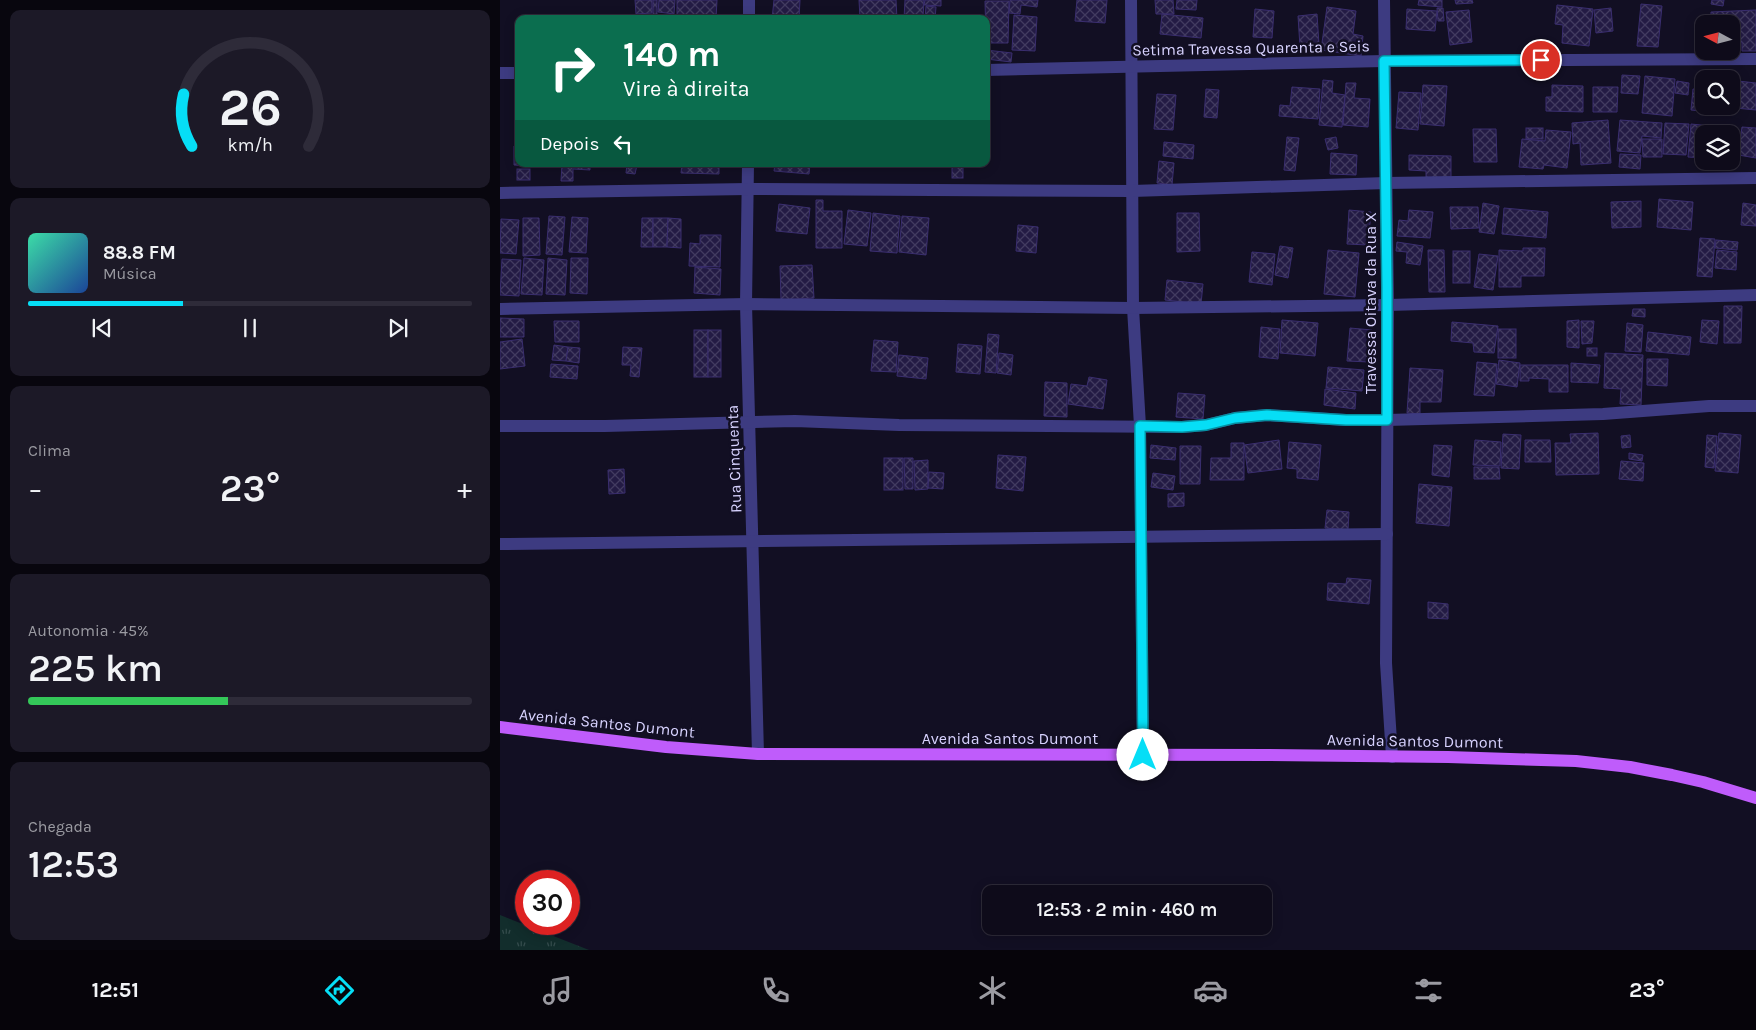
<!DOCTYPE html>
<html lang="pt">
<head>
<meta charset="utf-8">
<style>
	:root { --surface:#0e0b1a; --page:#1c1927; --text:#f1f3f6; --muted:#9b9ba2; --line:#2e2b39; --accent:#06def6 }
	body { margin:0; font-family:Karla,sans-serif; background:var(--page); color:var(--text); height:100vh; display:flex; flex-direction:column; font-size:19px; white-space:nowrap }
	* { box-sizing:border-box; margin:0 }
	p { font-size:16px; color:var(--muted) }
	.icon { flex:none; width:28px; height:28px; fill:none; stroke:currentColor; stroke-width:2; stroke-linecap:round; stroke-linejoin:round }
	.map { position:relative; flex:1; overflow:hidden }
	.sheet { display:flex; flex-direction:column; gap:10px; padding:10px; background:#08060e; width:500px }
	.sheet>* { flex:none }
	.guide { position:absolute; left:15px; top:15px; width:475px; height:152px; border-radius:10px; box-shadow:0 2px 12px #0003,0 0 0 1px var(--line); background:#0b6e4f; color:#fff; overflow:hidden }
	.needle { width:32px; rotate:277deg }
	.tools { position:absolute; left:1195px; top:15px; display:grid; gap:10px }
	.tools a { display:grid; place-items:center; width:45px; height:45px; border-radius:10px; background:var(--surface); box-shadow:0 2px 12px #0003,0 0 0 1px var(--line); font-size:25px }
	.speed { position:absolute; left:15px; top:870px; display:flex; gap:10px; font-size:25px; font-weight:700; text-align:center }
	.speed>* { display:grid; place-content:center; width:65px; height:65px; border-radius:50%; background:var(--surface); box-shadow:0 2px 12px #0003,0 0 0 1px var(--line); line-height:1 }
	.speed .limit { border:8px solid #d22; background:#fff; color:#111 }
	.pin { position:absolute; display:grid; place-items:center; width:42px; height:42px; color:#fff; margin:-21px; border:2px solid #fff; border-radius:50%; box-shadow:0 1px 5px #0007 }
	.me { position:absolute; width:55px; margin:-28px; rotate:0deg; stroke-linejoin:round; filter:drop-shadow(0 0 4px #0008) }
	.turn { display:flex; align-items:center; gap:18px; height:105px; padding:0 25px; font-size:22px }
	.turn .icon { width:65px; height:65px; stroke-width:2.5 }
	.turn b { display:block; font-size:35px; line-height:42px }
	.then { display:flex; align-items:center; height:48px; padding:0 25px; background:#0003; gap:10px; font-size:19px }
	.big { font-size:38px; font-weight:600; line-height:1.1 }
	.sheet .widget { flex:1; display:flex; flex-direction:column; justify-content:center; gap:8px; min-width:0; padding:0 18px; border-radius:10px; background:var(--page) }
	.sheet .dial { align-items:center; gap:0 }
	.dial svg { height:130px; overflow:visible; fill:none; stroke:var(--line); stroke-width:7; stroke-linecap:round; text-anchor:middle }
	.dial text { fill:var(--text); stroke:none }
	.song { display:flex; align-items:center; gap:15px }
	.cover { width:60px; height:60px; border-radius:8px; background:linear-gradient(135deg,hsl(160 70% 55%),hsl(220 70% 35%)) }
	.played { height:5px; border-radius:2px; background:linear-gradient(90deg,var(--accent) 35%,var(--line) 35%) }
	.keys { display:flex; justify-content:space-around; direction:ltr }
	.heat { display:flex; justify-content:space-between; align-items:center; font-size:28px; direction:ltr }
	.charge { height:8px; border-radius:4px; background:linear-gradient(90deg,#34c759 45%,var(--line) 0) }
	.trip { position:absolute; left:482px; top:885px; width:290px; height:50px; border-radius:10px; background:var(--surface); box-shadow:0 2px 12px #0003,0 0 0 1px var(--line); font-weight:600; line-height:50px; text-align:center }
	.dock { display:flex; height:80px; justify-content:space-around; align-items:center; background:#06040a; color:var(--muted) }
	.dock .icon { width:35px; height:35px }
	.dock .on { color:var(--accent) }
	.dock b { font-size:22px; color:var(--text) }
	main { display:flex; flex:1; min-height:0 }
	.map>svg:first-child { display:block }
	.grass { fill:url(#grass-tufts) }
	.building { fill:url(#building-cross-hatch); stroke:#3a2e6f }
	.lines { fill:none; stroke-linecap:round; stroke-linejoin:round }
	.street { stroke:#3d3b81; stroke-width:12 }
	.primary { stroke:#bf5cfb; stroke-width:12 }
	.route-casing { stroke:#0490a0; stroke-width:12 }
	.route { stroke:#06def6; stroke-width:9 }
	.labels { text-anchor:middle; dominant-baseline:central; stroke-width:5; stroke-linejoin:round; paint-order:stroke }
	.street-label { font-size:16px; fill:#d7d2fe; stroke:#120f23 }
</style>
</head>
<body>
<main>
<section class="sheet">
<div class="widget dial"><svg viewBox="0 0 100 80">
<path d="M14 69A42 42 0 1 1 86 69"/>
<path d="M14 69A42 42 0 0 1 9 37" stroke="#06def6"/>
<text x="50" y="56" font-size="32" font-weight="700">26</text>
<text x="50" y="72" font-size="11">km/h</text>
</svg></div>
<div class="widget">
<div class="song"><i class="cover"></i><div><b>88.8 FM</b><p>Música</p></div></div>
<div class="played"></div>
<div class="keys"><svg class="icon" aria-label="previous" viewBox="0 0 24 24"><path d="M18 5L8 12l10 7zM5 5v14"/></svg><svg class="icon" aria-label="pause" viewBox="0 0 24 24"><path d="M8 5v14M16 5v14"/></svg><svg class="icon" aria-label="next" viewBox="0 0 24 24"><path d="M6 5l10 7-10 7zM19 5v14"/></svg></div>
</div>
<div class="widget"><p>Clima</p>
<div class="heat"><a>−</a><b class="big">23°</b><a>+</a></div>
</div>
<div class="widget"><p>Autonomia · 45%</p><b class="big">225 km</b><div class="charge"></div></div>
<div class="widget"><p>Chegada</p><b class="big">12:53</b></div>
</section>
<div class="map">
<svg width="1256" height="950" viewBox="0 0 1256 950">
	<defs>
		<pattern id="grass-tufts" width="24" height="20" patternUnits="userSpaceOnUse" patternTransform="scale(1.25)"><rect width="24" height="20" fill="#122d2c"/><path d="M3 7l-1-3M5 7V3M7 7l1-3M15 17l-1-3M17 17v-4M19 17l1-3" fill="none" stroke="#344b4c"/></pattern>
		<pattern id="building-cross-hatch" width="8" height="8" patternUnits="userSpaceOnUse" patternTransform="scale(1.25)"><rect width="8" height="8" fill="#231b44"/><path d="M0 0l8 8M0 8l8-8" fill="none" stroke="#423b60"/></pattern>
	</defs>
	<rect width="100%" height="100%" fill="#120f23"/>
	<path class="grass" d="M0 915 89 950H0Z"/>
	<g class="building">
		<path d="M135 0H152V13L136 14Z"/>
		<path d="M153 0H157V15H177V0H217L216 19H155L153 17Z"/>
		<path d="M159 0H175L174 14 158 12Z"/>
		<path d="M274 0H300L299 19H272Z"/>
		<path d="M359 0H396L397 19H360Z"/>
		<path d="M405 0H424L423 19H404Z"/>
		<path d="M425 0H441V6L424 5Z"/>
		<path d="M510 0H538L537 7 521 5 520 14 509 13Z"/>
		<path d="M577 0H607L605 23 575 21Z"/>
		<path d="M655 0H673L674 14H656Z"/>
		<path d="M677 0H697L696 10 676 9Z"/>
		<path d="M919 0H942V7L918 5Z"/>
		<path d="M955 0H972L973 3 956 4Z"/>
		<path d="M1212 0H1224L1223 6 1211 4Z"/>
		<path d="M485 1H509L508 43H486Z"/>
		<path d="M1141 4 1162 6 1158 47 1137 46Z"/>
		<path d="M1057 5 1093 9 1089 46 1062 43 1063 25 1055 24Z"/>
		<path d="M426 6 436 7 435 19H425Z"/>
		<path d="M827 7 856 11 853 34 863 36 861 56 821 50Z"/>
		<path d="M937 8H943L944 21H938Z"/>
		<path d="M1111 8 1113 31 1096 33 1094 10Z"/>
		<path d="M755 9 774 11 772 38 753 37Z"/>
		<path d="M907 9 937 11 935 31 906 29Z"/>
		<path d="M969 10 972 42 950 45 946 12Z"/>
		<path d="M1256 10V51H1242V42L1231 43V24H1211V12Z"/>
		<path d="M662 14 703 18 701 38 660 34Z"/>
		<path d="M817 14 819 45 800 47 798 16Z"/>
		<path d="M514 15 537 17 535 51 512 50Z"/>
		<path d="M486 50 512 53 511 62 486 59Z"/>
		<path d="M1122 75 1140 76 1138 94 1121 93Z"/>
		<path d="M1145 76 1175 79 1172 116 1142 113Z"/>
		<path d="M823 80 833 81 832 93 845 95 842 127 819 125Z"/>
		<path d="M1177 81 1189 83 1188 95 1175 93Z"/>
		<path d="M1238 81 1256 83V110L1235 108Z"/>
		<path d="M846 83H856L854 98 870 99 868 127 843 125Z"/>
		<path d="M923 85 947 86 944 126 920 124Z"/>
		<path d="M1052 85 1083 86V112L1046 111V97H1052Z"/>
		<path d="M792 87 820 89 818 119 779 116 780 105 790 106Z"/>
		<path d="M1093 87H1118L1117 112H1093Z"/>
		<path d="M706 89 719 90 717 118 704 117Z"/>
		<path d="M1193 89 1204 90V106H1211L1210 112 1191 110Z"/>
		<path d="M899 92 921 93 918 130 896 128Z"/>
		<path d="M657 94 676 95 673 130 654 129Z"/>
		<path d="M1108 120 1111 163 1081 165 1080 143 1073 144 1072 123Z"/>
		<path d="M1120 120 1162 123 1161 138 1142 136 1140 153 1117 151Z"/>
		<path d="M1165 123 1189 124 1186 155 1163 154Z"/>
		<path d="M1191 124 1211 126 1210 134H1204V158L1188 157Z"/>
		<path d="M1242 127 1256 128V158L1238 155Z"/>
		<rect x="1026" y="128" width="17" height="11"/>
		<path d="M973 129H996L997 162H974Z"/>
		<path d="M1219 129 1236 132 1233 152H1231V134H1218Z"/>
		<path d="M1046 130 1071 132 1067 168 1044 165 1043 169 1019 167 1022 139 1045 141Z"/>
		<path d="M787 137 799 138 795 171 784 170Z"/>
		<path d="M836 137 838 148 828 150 825 139Z"/>
		<path d="M1142 139H1162V157H1143Z"/>
		<path d="M664 142 694 145 693 159 663 156Z"/>
		<path d="M14 146 19 147V164H28V166L14 165Z"/>
		<path d="M831 153 857 155 856 175 830 174Z"/>
		<path d="M1120 154 1141 155 1140 169 1119 167Z"/>
		<path d="M909 155 951 156V180H926V171L909 170Z"/>
		<path d="M659 161 674 163 672 185 657 183Z"/>
		<path d="M62 164H90V170L73 169V181H61Z"/>
		<path d="M127 164 137 165 135 174 126 173Z"/>
		<path d="M182 164H219V174L181 173Z"/>
		<path d="M275 164H310L309 174 274 171Z"/>
		<rect x="452" y="164" width="11" height="14"/>
		<rect x="17" y="169" width="13" height="11"/>
		<path d="M1159 199 1193 202 1191 230 1157 227Z"/>
		<path d="M316 200H323V211H342V248H316Z"/>
		<path d="M1141 201V227L1112 228 1111 202Z"/>
		<path d="M983 203 999 206 994 234 979 232Z"/>
		<path d="M1243 203 1256 205V226L1241 225Z"/>
		<path d="M279 204 310 208 307 234 276 231Z"/>
		<path d="M950 207H978L979 228 951 229Z"/>
		<path d="M1004 208 1048 212 1046 238 1002 234Z"/>
		<path d="M348 210 371 213 367 246 344 244Z"/>
		<path d="M849 210 871 212 868 245 847 244Z"/>
		<path d="M909 210 933 212 930 238 897 236 899 220 908 221Z"/>
		<path d="M373 213 400 216 397 253 370 251Z"/>
		<path d="M677 213H699L700 251 677 252Z"/>
		<path d="M49 216 65 217 62 255 46 254Z"/>
		<path d="M402 216 429 218 426 255 399 252Z"/>
		<path d="M72 217 88 218 86 253 69 252Z"/>
		<path d="M23 218H39L40 255 23 256Z"/>
		<path d="M142 218H153V247H141Z"/>
		<path d="M153 218H168L167 247H153Z"/>
		<path d="M168 218 181 219V248L167 247Z"/>
		<path d="M1 219 19 220 16 254 0 253Z"/>
		<path d="M518 225 538 227 536 253 516 251Z"/>
		<path d="M200 235H221L220 267 189 266 190 243 200 244Z"/>
		<path d="M1200 238 1215 239 1212 277 1197 276Z"/>
		<path d="M1216 240 1238 242 1237 250 1215 248Z"/>
		<path d="M897 242 923 246 920 265 906 263 907 252 896 251Z"/>
		<path d="M780 246 793 248 788 278 775 275Z"/>
		<path d="M1023 248H1045L1044 276H1021V287H999V250L1023 251Z"/>
		<path d="M828 250 859 253 855 297 824 294Z"/>
		<path d="M928 250H944L945 292H929Z"/>
		<path d="M1217 250 1237 252 1236 270 1215 268Z"/>
		<rect x="953" y="251" width="17" height="32"/>
		<path d="M752 252 775 254 772 285 749 282Z"/>
		<path d="M979 254 998 256 993 290 974 287Z"/>
		<path d="M24 258 44 260 42 295 21 294Z"/>
		<path d="M48 258 67 260 65 295 46 294Z"/>
		<path d="M71 258H88L87 294 70 293Z"/>
		<path d="M2 259 21 260 19 296 0 295Z"/>
		<path d="M312 265 314 298 281 300 280 266Z"/>
		<path d="M195 267 221 269 220 295 194 293Z"/>
		<path d="M667 280 703 284 701 304 665 300Z"/>
		<path d="M1224 306H1242L1241 343H1224Z"/>
		<path d="M1133 309H1145V317L1132 316Z"/>
		<path d="M0 318 24 319V337H0Z"/>
		<path d="M782 320 818 323 815 356 780 353Z"/>
		<path d="M1079 320V348L1067 347V321Z"/>
		<path d="M1202 320 1219 321 1217 344 1200 342Z"/>
		<path d="M54 321H79V342H55Z"/>
		<path d="M1081 321H1094L1092 343 1082 344Z"/>
		<path d="M952 322 998 326 994 353 974 352 973 343 951 341Z"/>
		<path d="M1127 323 1143 325 1141 352 1125 351Z"/>
		<path d="M761 327 780 329 778 359 759 357Z"/>
		<path d="M850 328 872 330 869 362 847 361Z"/>
		<rect x="998" y="329" width="18" height="29"/>
		<rect x="194" y="330" width="14" height="47"/>
		<rect x="208" y="330" width="13" height="47"/>
		<path d="M1148 332 1191 337 1189 355 1146 351Z"/>
		<path d="M488 334 499 335 496 373 485 372Z"/>
		<path d="M22 339 25 366 0 369V342Z"/>
		<path d="M374 340 398 342 396 372 371 371Z"/>
		<path d="M458 344 482 346 480 374 456 372Z"/>
		<path d="M54 345 68 347 66 361 52 360Z"/>
		<path d="M68 347 80 348 79 363 66 361Z"/>
		<path d="M123 347 142 348 139 377 130 376 131 365H122Z"/>
		<rect x="1087" y="348" width="10" height="8"/>
		<path d="M499 353 513 355 511 375 497 373Z"/>
		<path d="M1105 353 1143 355 1141 405 1120 404 1121 389 1104 388Z"/>
		<path d="M399 355 428 358 426 379 397 376Z"/>
		<path d="M1147 359H1168L1167 386 1147 385Z"/>
		<path d="M999 360 1020 363 1017 387 996 384Z"/>
		<path d="M977 362 997 364 994 396 974 395Z"/>
		<path d="M1071 363 1100 365 1098 383 1071 382Z"/>
		<path d="M51 364 78 366 77 379 50 377Z"/>
		<path d="M1020 365H1068V392H1049V379L1029 378V381H1020Z"/>
		<path d="M828 367 864 370 862 391 826 388Z"/>
		<path d="M910 368 943 370 941 402H920V414L907 413Z"/>
		<path d="M589 377 607 380 603 409 568 404 571 384 587 386Z"/>
		<path d="M545 382 567 383V417L544 416Z"/>
		<path d="M825 389 856 393 855 409 824 405Z"/>
		<path d="M678 393 705 395 703 419 676 417Z"/>
		<path d="M1098 433 1099 474 1056 475 1055 443H1071L1070 434Z"/>
		<path d="M1219 433 1241 435 1238 473 1215 471Z"/>
		<path d="M1003 434 1021 435 1019 469 1001 468Z"/>
		<path d="M1130 435 1131 447 1122 448 1121 436Z"/>
		<path d="M1207 435 1217 436 1214 468 1205 467Z"/>
		<path d="M779 440 782 469 748 473 744 445Z"/>
		<path d="M975 440 1001 442 1000 466 973 465Z"/>
		<path d="M1025 440H1050L1051 462H1025Z"/>
		<path d="M789 442 821 445 818 480 797 478V469L787 468Z"/>
		<path d="M731 443H744V480H710L711 458H731Z"/>
		<path d="M651 445 676 448 675 460 650 458Z"/>
		<path d="M934 445 952 446 949 477 932 475Z"/>
		<path d="M680 446H701L700 484H680Z"/>
		<path d="M1129 453 1143 455 1142 461 1129 459Z"/>
		<path d="M498 455 526 457 523 491 496 488Z"/>
		<rect x="384" y="458" width="19" height="32"/>
		<path d="M404 458H413V489H405Z"/>
		<path d="M428 460V489L415 490 414 461Z"/>
		<path d="M1121 461 1144 463 1143 481 1119 479Z"/>
		<path d="M974 467H999L1000 479H974Z"/>
		<path d="M124 469 125 493 109 494 108 470Z"/>
		<path d="M429 472 444 473 443 489 428 488Z"/>
		<path d="M653 473 675 476 673 490 651 487Z"/>
		<path d="M919 484 952 487 949 526 916 523Z"/>
		<path d="M684 493V506L668 507V494Z"/>
		<path d="M827 510 849 512 848 530 825 528Z"/>
		<path d="M847 578 871 580 869 604 827 600 828 583 846 584Z"/>
		<path d="M928 602 948 604V619L928 618Z"/>
	</g>
	<g class="lines">
		<g class="street">
			<path d="M631 0 633 308 640 426 643 755"/>
			<path d="M884 0 888 305 886 663 892 757"/>
			<path d="M249 19V0"/>
			<path d="M486 70 884 61 1256 59"/>
			<path d="M0 73H19"/>
			<path d="M248 164 246 304 258 754"/>
			<path d="M0 193 248 189 632 191 886 183 1256 178"/>
			<path d="M0 309 246 304 633 308 888 305 1256 295"/>
			<path d="M0 426H105L295 421 399 425 682 427 706 425 735 418 767 415 846 420H887L1103 414 1209 406H1256"/>
			<path d="M0 544 887 534"/>
		</g>
		<path class="primary" d="M0 727 166 747 258 754 770 755 948 757 1076 761 1130 767 1172 775 1203 782 1256 798"/>
	</g>
	<g class="lines">
		<defs>
			<path id="route" d="M643 755 640 426 682 427 706 425 735 418 767 415 846 420H887V288L884 61 1041 60"/>
		</defs>
		<use href="#route" class="route-casing"/>
		<use href="#route" class="route"/>
	</g>
	<g class="labels">
		<g class="street-label">
			<text transform="translate(751 48) rotate(-1)">Setima Travessa Quarenta e Seis</text>
			<text transform="translate(870 303) rotate(-90)">Travessa Oitava da Rua X</text>
			<text transform="translate(234 459) rotate(-92)">Rua Cinquenta</text>
			<text transform="translate(107 723) rotate(6)">Avenida Santos Dumont</text>
			<text x="510" y="738">Avenida Santos Dumont</text>
			<text transform="translate(915 741) rotate(1)">Avenida Santos Dumont</text>
		</g>
	</g>
</svg>
<div class="tools">
<a><svg class="needle" viewBox="-14 -14 28 28"><path d="M0-13l5 13h-10z" fill="#e53935"/><path d="M0 13l5-13h-10z" fill="#9b9ba2"/></svg></a>
<a><svg class="icon" aria-label="search" viewBox="0 0 24 24"><circle cx="10" cy="10" r="6"/><path d="M15 15l6 6"/></svg></a>
<a><svg class="icon" aria-label="layers" viewBox="0 0 24 24"><path d="M12 4l9 5-9 5-9-5zM3 14l9 5 9-5"/></svg></a>
</div>
<div class="speed"><div class="limit">30</div></div>
<div class="pin" style="left:1041px;top:60px;background:#d93025"><svg class="icon" aria-label="arrive" viewBox="0 0 24 24"><path d="M6 21V4h12l-3 4 3 4H6"/></svg></div>
<svg class="me" style="left:643px;top:755px" viewBox="-20 -20 40 40"><circle r="19" fill="#fff"/><path d="M0-13L10 11 0 6-10 11z" fill="#06def6"/></svg>
<div class="trip">12:53 · 2 min · 460 m</div>
<div class="guide">
<div class="turn"><svg class="icon" aria-label="right" viewBox="0 0 24 24"><path d="M7 20v-9h11M14 6l5 5-5 5"/></svg><div><b>140 m</b>Vire à direita</div></div>
<div class="then">Depois<svg class="icon" aria-label="left" viewBox="0 0 24 24"><path d="M17 20v-9H6M10 6l-5 5 5 5"/></svg></div>
</div>
</div>
</main>
<nav class="dock">
<b>12:51</b>
<svg class="icon on" aria-label="directions" viewBox="0 0 24 24"><path d="M12 3l9 9-9 9-9-9zM9 14v-3h6M13 9l2 2-2 2"/></svg>
<svg class="icon" aria-label="music" viewBox="0 0 24 24"><path d="M9 18V5l10-2v13"/><circle cx="6" cy="18" r="3"/><circle cx="16" cy="16" r="3"/></svg>
<svg class="icon" aria-label="phone" viewBox="0 0 24 24"><path d="M5 4h4l2 5-3 2q2 4 5 5l2-3 5 2v4C11 20 4 13 5 4z"/></svg>
<svg class="icon" aria-label="climate" viewBox="0 0 24 24"><path d="M12 3v18M4 7l16 10M4 17L20 7"/></svg>
<svg class="icon" aria-label="car" viewBox="0 0 24 24"><path d="M5 17H2v-5l4-1 3-4h7l3 4 3 1v5h-3M9 17h6M6 11h13"/><circle cx="7" cy="17" r="2"/><circle cx="17" cy="17" r="2"/></svg>
<svg class="icon" aria-label="filters" viewBox="0 0 24 24"><path d="M4 7h16M4 17h16"/><circle cx="9" cy="7" r="2"/><circle cx="15" cy="17" r="2"/></svg>
<b>23°</b>
</nav>
</body>
</html>
